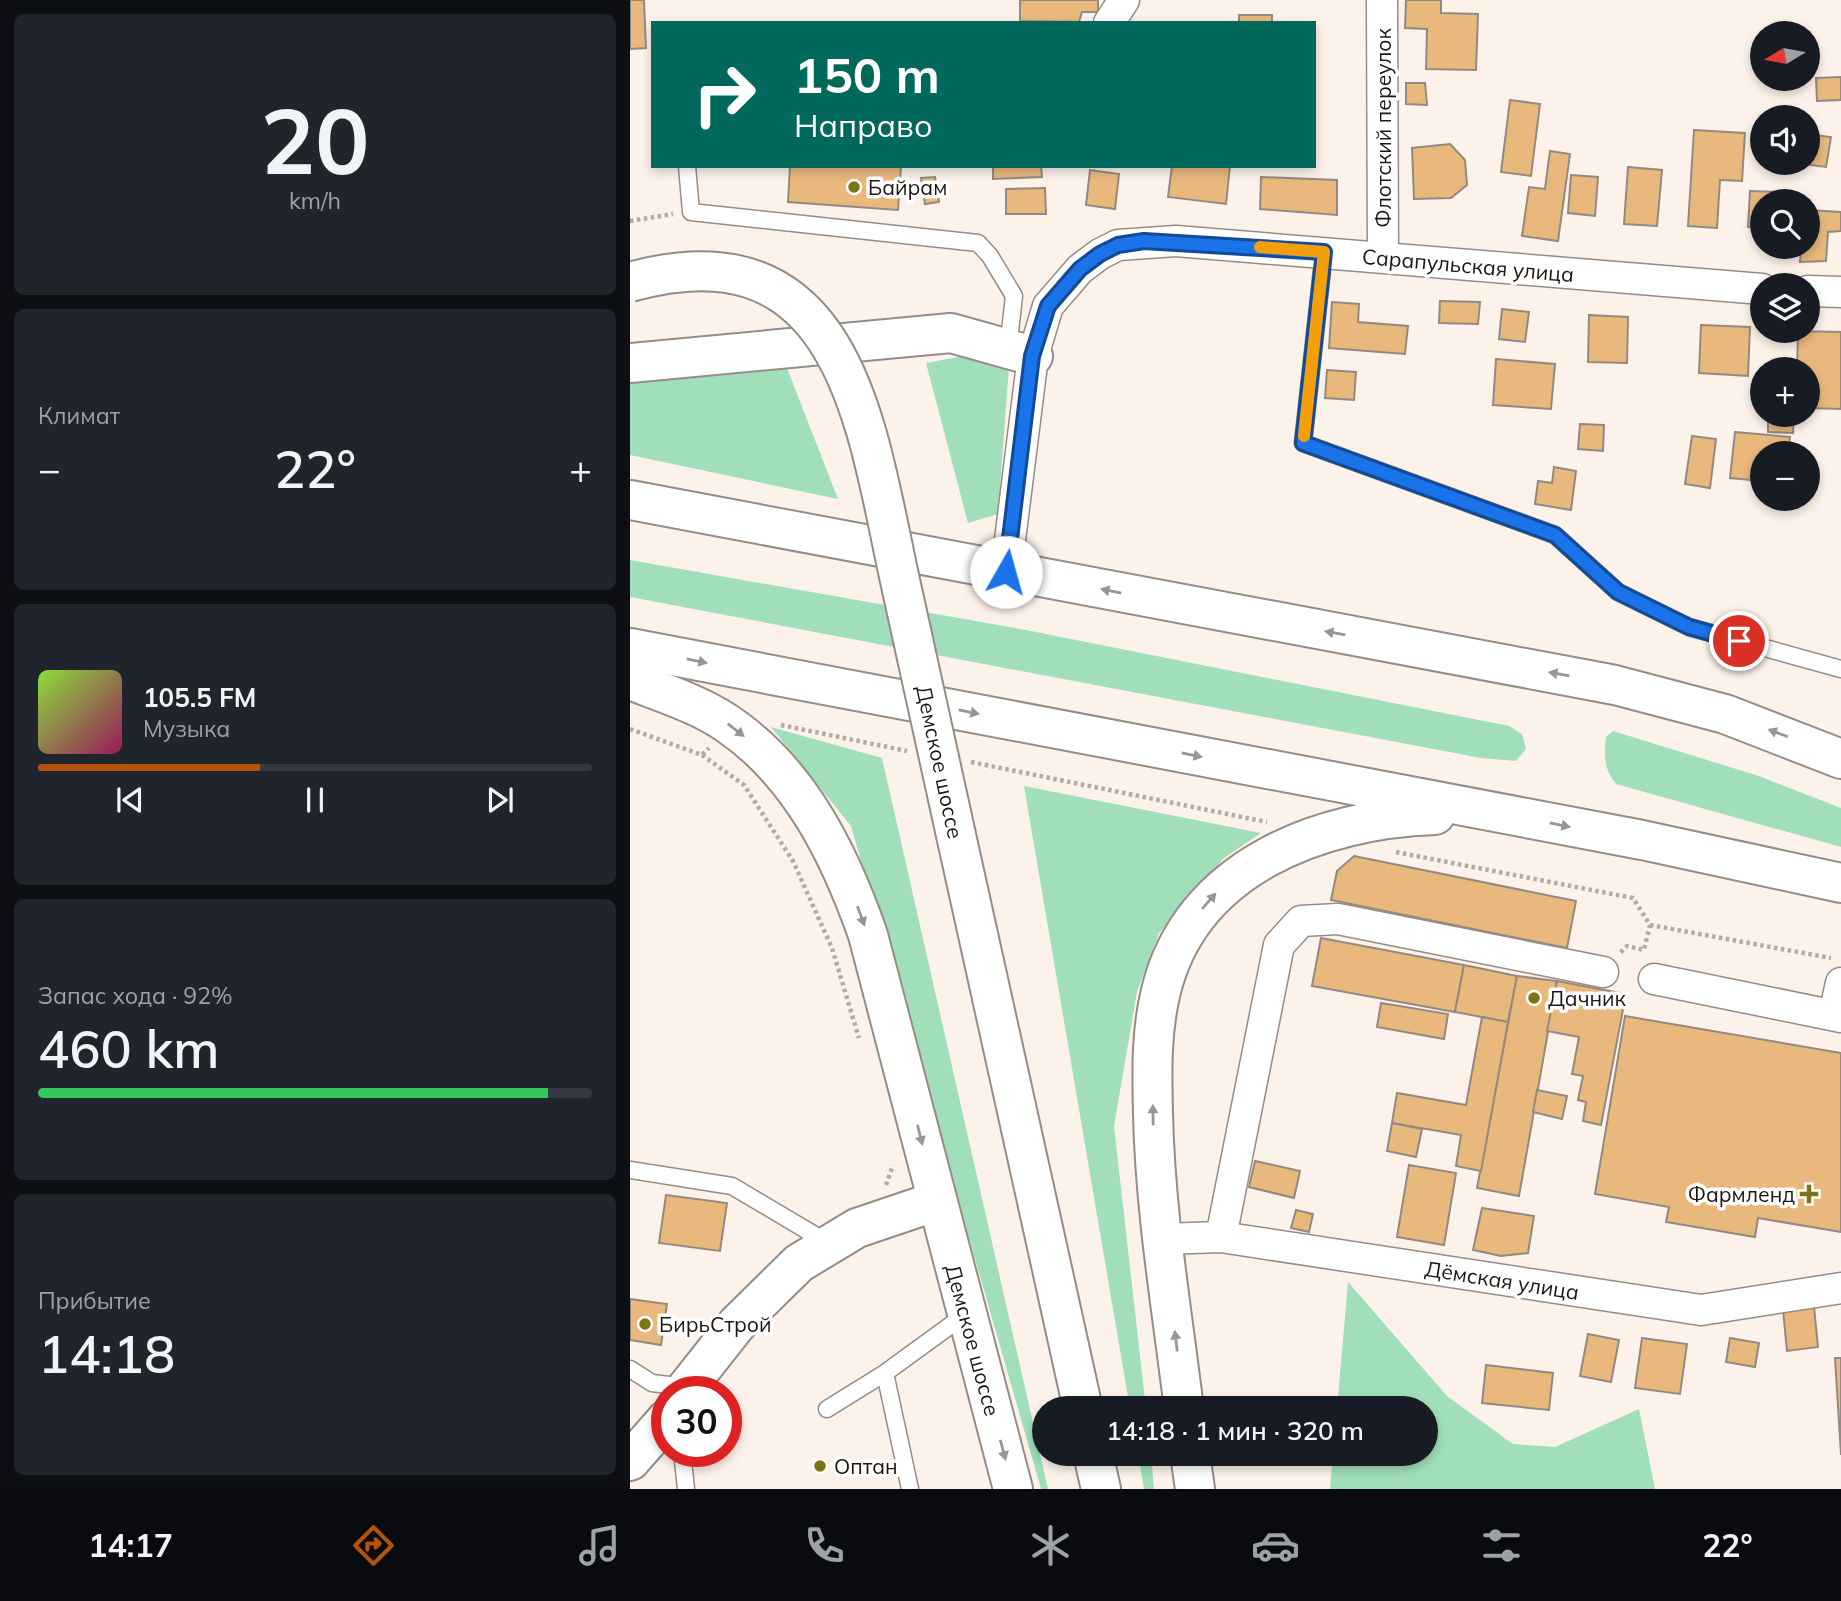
<!DOCTYPE html>
<html lang="ru">
<head>
<meta charset="utf-8">
<style>
	:root { --surface:#171b24; --page:#20242c; --text:#f1f3f6; --muted:#9ea1a6; --line:#363941; --accent:#b45309 }
	body { margin:0; font-family:Mulish,sans-serif; background:var(--page); color:var(--text); height:100vh; display:flex; flex-direction:column; font-size:26px; white-space:nowrap }
	* { box-sizing:border-box; margin:0 }
	p { font-size:23px; color:var(--muted) }
	.icon { flex:none; width:38px; height:38px; fill:none; stroke:currentColor; stroke-width:2; stroke-linecap:round; stroke-linejoin:round }
	.map { position:relative; flex:1; overflow:hidden }
	.details { display:flex; flex-direction:column; gap:14px; padding:14px; background:#0d0f14; width:630px }
	.details>* { flex:none }
	.banner { position:absolute; left:21px; top:21px; width:665px; height:147px; border-radius:0px; box-shadow:0 4px 10px #0003; background:#00695c; color:#fff; overflow:hidden }
	.needle { width:46px; rotate:260deg }
	.controls { position:absolute; left:1120px; top:21px; display:grid; gap:14px }
	.controls a { display:grid; place-items:center; width:70px; height:70px; border-radius:50%; background:var(--surface); box-shadow:0 4px 10px #0003; font-size:35px }
	.speed { position:absolute; left:21px; top:1376px; display:flex; gap:14px; font-size:35px; font-weight:700; text-align:center }
	.speed>* { display:grid; place-content:center; width:91px; height:91px; border-radius:50%; background:var(--surface); box-shadow:0 4px 10px #0003; line-height:1 }
	.speed .limit { border:10px solid #d22; background:#fff; color:#111 }
	.pin { position:absolute; display:grid; place-items:center; width:60px; height:60px; color:#fff; margin:-30px; border:4px solid #fff; border-radius:50%; box-shadow:0 2px 7px #0007 }
	.me { position:absolute; width:77px; margin:-38px; rotate:7deg; stroke-linejoin:round; filter:drop-shadow(0 0 5px #0008) }
	.turn { display:flex; align-items:center; gap:24px; height:147px; padding:0 28px; font-size:32px }
	.turn .icon { width:91px; height:91px; stroke-width:2.5 }
	.turn b { display:block; font-size:49px; line-height:60px }
	.big { font-size:52px; font-weight:600; line-height:1.1 }
	.details .widget { flex:1; display:flex; flex-direction:column; justify-content:center; gap:10px; min-width:0; padding:0 24px; border-radius:10px; background:var(--page) }
	.details .dial { align-items:center; gap:0 }
	.dial b { font-size:91px; line-height:1 }
	.song { display:flex; align-items:center; gap:21px }
	.cover { width:84px; height:84px; border-radius:10px; background:linear-gradient(135deg,hsl(90 70% 55%),hsl(330 70% 35%)) }
	.played { height:7px; border-radius:4px; background:linear-gradient(90deg,var(--accent) 40%,var(--line) 40%) }
	.keys { display:flex; justify-content:space-around; direction:ltr }
	.heat { display:flex; justify-content:space-between; align-items:center; font-size:38px; direction:ltr }
	.charge { height:10px; border-radius:5px; background:linear-gradient(90deg,#34c759 92%,var(--line) 0) }
	.trip { position:absolute; left:402px; top:1396px; width:406px; height:70px; border-radius:35px; background:var(--surface); box-shadow:0 4px 10px #0003; font-weight:600; line-height:70px; text-align:center }
	.menu { display:flex; height:112px; justify-content:space-around; align-items:center; background:#090b0e; color:var(--muted) }
	.menu .icon { width:49px; height:49px }
	.menu .current { color:var(--accent) }
	.menu b { font-size:32px; color:var(--text) }
	main { display:flex; flex:1; min-height:0 }
	.map>svg:first-child { display:block }
	.green { fill:#a1dfba }
	.building { fill:#e9b87c; stroke:#928a81; stroke-width:2 }
	.lines { fill:none; stroke-linecap:round; stroke-linejoin:round }
	.service-casing { stroke:#958c84; stroke-width:19 }
	.minor-casing { stroke:#958c84; stroke-width:33 }
	.tertiary-casing { stroke:#958c84; stroke-width:42 }
	.primary-casing { stroke:#958c84; stroke-width:42 }
	.path { stroke:#b2aaa3; stroke-width:4.5; stroke-dasharray:3.5 3.5; stroke-linecap:butt }
	.service { stroke:#fff; stroke-width:16 }
	.minor { stroke:#fff; stroke-width:30 }
	.tertiary { stroke:#fff; stroke-width:38 }
	.primary { stroke:#fff; stroke-width:38 }
	.primary-bridge-casing { stroke:#958c84; stroke-width:42; stroke-linecap:butt }
	.primary-bridge { stroke:#fff; stroke-width:38 }
	.oneway { fill:#989695 }
	.route-casing { stroke:#114b97; stroke-width:18 }
	.route { stroke:#1a73e8; stroke-width:12 }
	.slow { stroke:#f59e0b; stroke-width:12 }
	.poi-dot { fill:#7e7417; stroke:#fff; stroke-width:2.5 }
	.labels { text-anchor:middle; dominant-baseline:central; stroke-width:7; stroke-linejoin:round; paint-order:stroke }
	.street-label { font-size:21px; fill:#1a1613; stroke:#fff }
	.poi-label { font-size:21px; fill:#1a1613; stroke:#fff; text-anchor:start }
</style>
</head>
<body>
<main>
<section class="details">
<div class="widget dial"><b>20</b><p>km/h</p></div>
<div class="widget"><p>Климат</p>
<div class="heat"><a>−</a><b class="big">22°</b><a>+</a></div>
</div>
<div class="widget">
<div class="song"><i class="cover"></i><div><b>105.5 FM</b><p>Музыка</p></div></div>
<div class="played"></div>
<div class="keys"><svg class="icon" aria-label="previous" viewBox="0 0 24 24"><path d="M18 5L8 12l10 7zM5 5v14"/></svg><svg class="icon" aria-label="pause" viewBox="0 0 24 24"><path d="M8 5v14M16 5v14"/></svg><svg class="icon" aria-label="next" viewBox="0 0 24 24"><path d="M6 5l10 7-10 7zM19 5v14"/></svg></div>
</div>
<div class="widget"><p>Запас хода · 92%</p><b class="big">460 km</b><div class="charge"></div></div>
<div class="widget"><p>Прибытие</p><b class="big">14:18</b></div>
</section>
<div class="map">
<svg width="1211" height="1489" viewBox="0 0 1211 1489">
	<rect width="100%" height="100%" fill="#fdf2e9"/>
	<g class="green">
		<path d="M344 354 379 367 368 514 338 523 296 363Z"/>
		<path d="M155 363 208 499 0 455V372Z"/>
		<path d="M0 560 396 630 879 726 892 734 896 749 886 761 851 758 0 597Z"/>
		<path d="M141 727 252 758 418 1489H411L221 826Z"/>
		<path d="M983 731 1129 776 1211 808V847L986 784C974 770 974 755 976 737Z"/>
		<path d="M394 786 631 833 594 858 529 933 507 992 484 1126 516 1409H500Z"/>
		<path d="M718 1282 817 1396 883 1444 925 1447 1009 1409 1025 1489H700L703 1454H796V1409H707Z"/>
		<path d="M508 1454H521L524 1489H514Z"/>
	</g>
	<g class="building">
		<path d="M0 0H14L16 48 0 49Z"/>
		<path d="M390 0H468V12H452L449 22 390 21Z"/>
		<path d="M776 0H811V13L848 14 846 70 796 69 797 29 775 28Z"/>
		<rect x="609" y="15" width="33" height="8"/>
		<path d="M1211 77V100L1187 101 1186 78Z"/>
		<path d="M776 83H795L797 105 776 104Z"/>
		<path d="M880 100 910 104 901 176 871 172Z"/>
		<path d="M1064 130 1115 133 1112 181 1090 180 1087 228 1058 226Z"/>
		<path d="M1185 135 1201 137 1196 167 1180 165Z"/>
		<path d="M820 144 835 160 837 185 821 198 784 199 782 148Z"/>
		<path d="M920 151 940 154 928 241 892 236 899 187 915 189Z"/>
		<path d="M160 166H271L268 210 158 202Z"/>
		<path d="M363 166H411L412 177 363 179Z"/>
		<path d="M542 166H600L596 204 538 197Z"/>
		<path d="M998 167 1032 170 1027 226 994 224Z"/>
		<path d="M460 170 489 174 485 209 456 205Z"/>
		<path d="M941 175 968 177 965 216 938 213Z"/>
		<path d="M305 177 309 202 295 204 291 178Z"/>
		<path d="M631 177 707 180V215L630 209Z"/>
		<path d="M415 188 416 214H376V189Z"/>
		<path d="M1120 191 1153 192V201H1132V228L1118 227Z"/>
		<path d="M1178 210 1211 212V231L1198 232 1196 261 1170 262 1171 247H1178Z"/>
		<path d="M810 301 850 302 848 324 809 323Z"/>
		<path d="M702 302 729 304 728 322 778 326 775 354 699 348Z"/>
		<path d="M872 309 899 312 895 342 869 339Z"/>
		<path d="M959 315 998 317 997 363 958 362Z"/>
		<path d="M1071 325 1120 327 1118 376 1069 373Z"/>
		<path d="M1168 331 1211 332V409L1178 408V369H1167Z"/>
		<path d="M866 359 925 364 921 409 863 405Z"/>
		<path d="M697 370 726 372 724 400 695 398Z"/>
		<path d="M1138 415H1164L1163 433 1138 432Z"/>
		<path d="M950 424 974 425 973 451 948 449Z"/>
		<path d="M1105 432 1160 437 1158 453H1132V481L1100 478Z"/>
		<path d="M1062 436 1086 439 1080 488 1055 484Z"/>
		<path d="M924 467 946 471 941 510 905 504 908 481 922 483Z"/>
		<path d="M724 856 946 901 937 948 701 900 707 871Z"/>
		<path d="M691 938 834 965 825 1012 682 986Z"/>
		<path d="M834 965 887 976 878 1022 825 1012Z"/>
		<path d="M887 976 927 981 889 1196 847 1188Z"/>
		<path d="M927 981 996 994 971 1125 953 1121 956 1102 948 1100 953 1076 942 1074 949 1037 917 1031Z"/>
		<path d="M751 1003 818 1014 814 1039 747 1027Z"/>
		<path d="M995 1016 1211 1053V1232L1128 1218 1125 1237 1036 1222 1039 1207 965 1194Z"/>
		<path d="M852 1017 878 1022 851 1171 826 1166 831 1135 762 1123 767 1093 836 1105Z"/>
		<path d="M907 1090 937 1096 932 1119 903 1112Z"/>
		<path d="M762 1123 792 1129 786 1157 757 1151Z"/>
		<path d="M625 1161 670 1171 664 1198 619 1187Z"/>
		<path d="M779 1165 826 1173 814 1245 767 1237Z"/>
		<path d="M36 1195 97 1203 90 1251 29 1243Z"/>
		<path d="M852 1208 904 1216 898 1253 871 1256 843 1250Z"/>
		<path d="M666 1210 683 1214 679 1232 661 1228Z"/>
		<path d="M0 1299 37 1304 31 1345 0 1340Z"/>
		<path d="M1184 1307 1188 1347 1157 1351 1153 1310Z"/>
		<path d="M958 1334 989 1340 981 1382 950 1376Z"/>
		<path d="M1012 1338 1057 1344 1050 1394 1005 1388Z"/>
		<path d="M1100 1338 1129 1343 1125 1367 1096 1362Z"/>
		<path d="M1205 1358H1211V1455Z"/>
		<path d="M856 1365 923 1373 919 1410 852 1403Z"/>
	</g>
	<g class="lines">
		<defs>
			<g id="service">
				<path d="M57 166 61 212 348 243 360 256 384 296 378 349"/>
				<path d="M694 252 673 443 925 535 988 592 1059 627 1211 669"/>
				<path d="M0 1170 102 1186 198 1243"/>
				<path d="M0 1369 22 1383 56 1387"/>
				<path d="M255 1373 280 1489"/>
				<path d="M197 1409 255 1373 336 1314"/>
				<path d="M52 1451 56 1489"/>
			</g>
			<g id="minor">
				<path d="M752 0 753 257"/>
				<path d="M479 23 494 0"/>
				<path d="M1178 291 1211 292"/>
				<path d="M376 572 403 356 418 306 450 269 470 254 488 245 546 241 1132 289"/>
				<path d="M1024 979 1211 1017"/>
				<path d="M1204 1015 1211 983"/>
				<path d="M591 1237 649 945 671 921 708 919 973 972"/>
				<path d="M533 1239 591 1237 1071 1310 1211 1288"/>
			</g>
			<g id="tertiary">
				<path d="M0 363 321 333 403 356"/>
				<path d="M54 1391 107 1324 169 1263 227 1228 307 1201"/>
				<path d="M0 1461 37 1419"/>
			</g>
			<g id="primary">
				<path d="M0 500 985 685 1095 714 1211 759"/>
				<path d="M0 648 1012 840 1211 883"/>
				<path d="M0 680C33 693 69 704 98 724 170 773 210 855 238 935L383 1489"/>
				<path d="M326 835 453 1409"/>
				<path d="M554 1409C542 1310 525 1212 523 1113 522 1072 521 1031 531 991 561 867 690 819 805 815"/>
				<path d="M463 1454 471 1489"/>
				<path d="M560 1454 565 1489"/>
			</g>
		</defs>
		<use href="#service" class="service-casing"/>
		<use href="#minor" class="minor-casing"/>
		<use href="#tertiary" class="tertiary-casing"/>
		<use href="#primary" class="primary-casing"/>
		<g class="path">
			<path d="M0 221 43 214"/>
			<path d="M151 725 277 751"/>
			<path d="M0 729 72 755 79 748"/>
			<path d="M72 755 114 785 163 861 202 948 229 1038"/>
			<path d="M341 762 637 822"/>
			<path d="M766 852 1003 898 1020 925 1014 950 997 946 990 953"/>
			<path d="M1020 925 1201 958"/>
			<path d="M256 1185 263 1165"/>
		</g>
		<use href="#service" class="service"/>
		<use href="#minor" class="minor"/>
		<use href="#tertiary" class="tertiary"/>
		<use href="#primary" class="primary"/>
		<defs>
			<path id="primary-bridge" d="M0 282C214 222 236 423 269 576 288 662 307 748 326 835"/>
		</defs>
		<use href="#primary-bridge" class="primary-bridge-casing"/>
		<use href="#primary-bridge" class="primary-bridge"/>
	</g>
	<defs><path id="oneway-solid" d="M-6-.8H1V-3.2L6.5 0L1 3.2V.8H-6Z" transform="scale(1.75)"/></defs>
	<g class="oneway">
		<use href="#oneway-solid" transform="translate(481 591) rotate(-169)"/>
		<use href="#oneway-solid" transform="translate(705 633) rotate(-170)"/>
		<use href="#oneway-solid" transform="translate(67 661) rotate(11)"/>
		<use href="#oneway-solid" transform="translate(929 674) rotate(-170)"/>
		<use href="#oneway-solid" transform="translate(339 712) rotate(11)"/>
		<use href="#oneway-solid" transform="translate(106 730) rotate(38)"/>
		<use href="#oneway-solid" transform="translate(1148 733) rotate(-159)"/>
		<use href="#oneway-solid" transform="translate(562 755) rotate(11)"/>
		<use href="#oneway-solid" transform="translate(930 825) rotate(11)"/>
		<use href="#oneway-solid" transform="translate(579 901) rotate(-49)"/>
		<use href="#oneway-solid" transform="translate(231 916) rotate(70)"/>
		<use href="#oneway-solid" transform="translate(523 1115) rotate(-91)"/>
		<use href="#oneway-solid" transform="translate(290 1135) rotate(76)"/>
		<use href="#oneway-solid" transform="translate(546 1341) rotate(-97)"/>
		<use href="#oneway-solid" transform="translate(373 1450) rotate(75)"/>
	</g>
	<g class="lines">
		<defs>
			<path id="route" d="M376 572 402 356 418 306 450 269 470 254 488 245 514 241 694 252 673 443 925 535 988 592 1059 627 1109 641"/>
		</defs>
		<use href="#route" class="route-casing"/>
		<use href="#route" class="route"/>
		<path class="slow" d="M630 247 694 252 674 436"/>
	</g>
	<g class="poi-dot">
		<circle cx="224" cy="187" r="7"/>
		<circle cx="904" cy="998" r="7"/>
		<path d="M1175.5 1183.5h7v7h7v7h-7v7h-7v-7h-7v-7h7z"/>
		<circle cx="15" cy="1324" r="7"/>
		<circle cx="190" cy="1466" r="7"/>
	</g>
	<g class="labels">
		<g class="street-label">
			<text transform="translate(753 128) rotate(-90)">Флотский переулок</text>
			<text transform="translate(838 265) rotate(5)">Сарапульская улица</text>
			<text transform="translate(310 762) rotate(78)">Демское шоссе</text>
			<text transform="translate(872 1280) rotate(9)">Дёмская улица</text>
			<text transform="translate(343 1340) rotate(75)">Демское шоссе</text>
		</g>
		<g class="poi-label">
			<text x="238" y="187">Байрам</text>
			<text x="918" y="998">Дачник</text>
			<text x="1165" y="1194" text-anchor="end">Фармленд</text>
			<text x="29" y="1324">БирьСтрой</text>
			<text x="204" y="1466">Оптан</text>
		</g>
	</g>
</svg>
<div class="controls">
<a><svg class="needle" viewBox="-14 -14 28 28"><path d="M0-13l5 13h-10z" fill="#e53935"/><path d="M0 13l5-13h-10z" fill="#9ea1a6"/></svg></a>
<a><svg class="icon" aria-label="sound" viewBox="0 0 24 24"><path d="M4 9h4l5-4v14l-5-4H4zM17 9q2 3 0 6"/></svg></a>
<a><svg class="icon" aria-label="search" viewBox="0 0 24 24"><circle cx="10" cy="10" r="6"/><path d="M15 15l6 6"/></svg></a>
<a><svg class="icon" aria-label="layers" viewBox="0 0 24 24"><path d="M12 4l9 5-9 5-9-5zM3 14l9 5 9-5"/></svg></a>
<a>+</a>
<a>−</a>
</div>
<div class="speed"><div class="limit">30</div></div>
<div class="pin" style="left:1109px;top:641px;background:#d93025"><svg class="icon" aria-label="arrive" viewBox="0 0 24 24"><path d="M6 21V4h12l-3 4 3 4H6"/></svg></div>
<svg class="me" style="left:376px;top:572px" viewBox="-20 -20 40 40"><circle r="19" fill="#fff"/><path d="M0-13L10 11 0 6-10 11z" fill="#1a73e8"/></svg>
<div class="trip">14:18 · 1 мин · 320 m</div>
<div class="banner">
<div class="turn"><svg class="icon" aria-label="right" viewBox="0 0 24 24"><path d="M7 20v-9h11M14 6l5 5-5 5"/></svg><div><b>150 m</b>Направо</div></div>
</div>
</div>
</main>
<nav class="menu">
<b>14:17</b>
<svg class="icon current" aria-label="directions" viewBox="0 0 24 24"><path d="M12 3l9 9-9 9-9-9zM9 14v-3h6M13 9l2 2-2 2"/></svg>
<svg class="icon" aria-label="music" viewBox="0 0 24 24"><path d="M9 18V5l10-2v13"/><circle cx="6" cy="18" r="3"/><circle cx="16" cy="16" r="3"/></svg>
<svg class="icon" aria-label="phone" viewBox="0 0 24 24"><path d="M5 4h4l2 5-3 2q2 4 5 5l2-3 5 2v4C11 20 4 13 5 4z"/></svg>
<svg class="icon" aria-label="climate" viewBox="0 0 24 24"><path d="M12 3v18M4 7l16 10M4 17L20 7"/></svg>
<svg class="icon" aria-label="car" viewBox="0 0 24 24"><path d="M5 17H2v-5l4-1 3-4h7l3 4 3 1v5h-3M9 17h6M6 11h13"/><circle cx="7" cy="17" r="2"/><circle cx="17" cy="17" r="2"/></svg>
<svg class="icon" aria-label="filters" viewBox="0 0 24 24"><path d="M4 7h16M4 17h16"/><circle cx="9" cy="7" r="2"/><circle cx="15" cy="17" r="2"/></svg>
<b>22°</b>
</nav>
</body>
</html>
